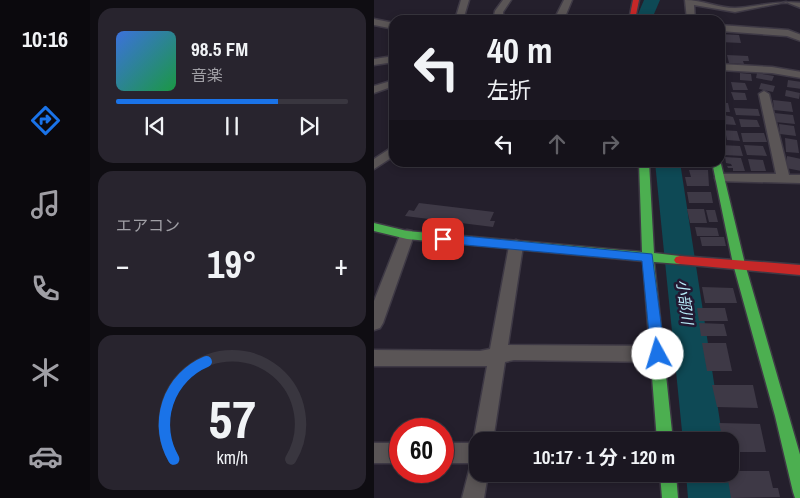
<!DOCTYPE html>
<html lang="ja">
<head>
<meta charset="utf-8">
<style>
	:root { --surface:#1b1721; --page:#28242e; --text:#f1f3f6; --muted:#a09fa5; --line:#39363f; --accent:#1a73e8 }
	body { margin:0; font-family:"Archivo Narrow","Noto Sans JP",sans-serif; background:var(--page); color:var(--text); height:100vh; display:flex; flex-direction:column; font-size:19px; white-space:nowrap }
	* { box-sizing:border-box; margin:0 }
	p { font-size:16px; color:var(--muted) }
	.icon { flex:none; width:28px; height:28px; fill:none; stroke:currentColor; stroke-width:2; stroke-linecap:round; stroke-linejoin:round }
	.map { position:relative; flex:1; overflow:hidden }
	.sheet { display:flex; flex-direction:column; gap:8px; padding:8px; background:#0f0d12; width:284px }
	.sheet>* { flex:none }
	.hud { position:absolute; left:15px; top:15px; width:336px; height:152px; border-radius:15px; box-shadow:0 2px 8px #0003,0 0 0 1px var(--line); background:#1b1721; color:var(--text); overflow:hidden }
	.speed { position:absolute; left:15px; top:418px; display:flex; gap:10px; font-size:25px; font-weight:700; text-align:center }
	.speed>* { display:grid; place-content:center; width:65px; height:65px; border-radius:50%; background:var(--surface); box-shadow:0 2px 8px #0003,0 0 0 1px var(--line); line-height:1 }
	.speed .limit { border:8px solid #d22; background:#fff; color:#111 }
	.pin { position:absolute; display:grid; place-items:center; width:42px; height:42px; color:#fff; margin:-21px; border-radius:10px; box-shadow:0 2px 8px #0006 }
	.me { position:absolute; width:55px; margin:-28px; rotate:354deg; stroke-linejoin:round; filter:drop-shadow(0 0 4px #0008) }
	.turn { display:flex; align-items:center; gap:18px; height:105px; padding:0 15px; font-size:22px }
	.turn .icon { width:65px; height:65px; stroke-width:2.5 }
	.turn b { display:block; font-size:35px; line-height:42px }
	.lanes { display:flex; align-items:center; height:48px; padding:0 15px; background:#0003; justify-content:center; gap:25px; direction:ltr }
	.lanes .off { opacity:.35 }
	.big { font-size:38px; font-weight:700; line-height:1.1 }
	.sheet .widget { flex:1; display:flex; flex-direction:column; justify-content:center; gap:8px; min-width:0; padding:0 18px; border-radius:15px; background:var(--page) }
	.sheet .dial { align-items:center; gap:0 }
	.dial svg { height:130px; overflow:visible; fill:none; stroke:var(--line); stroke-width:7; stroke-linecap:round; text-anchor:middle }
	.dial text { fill:var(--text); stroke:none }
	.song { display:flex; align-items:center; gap:15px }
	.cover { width:60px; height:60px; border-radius:8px; background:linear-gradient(135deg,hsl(220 70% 55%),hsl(140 70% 35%)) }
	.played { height:5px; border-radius:2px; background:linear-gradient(90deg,var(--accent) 70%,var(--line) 70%) }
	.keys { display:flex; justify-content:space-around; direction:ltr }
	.heat { display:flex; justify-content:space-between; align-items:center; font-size:28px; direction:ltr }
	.trip { position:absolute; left:95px; top:432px; width:270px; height:50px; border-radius:15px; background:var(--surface); box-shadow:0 2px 8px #0003,0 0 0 1px var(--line); font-weight:700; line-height:50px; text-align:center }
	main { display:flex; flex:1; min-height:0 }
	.menu { display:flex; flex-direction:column; width:90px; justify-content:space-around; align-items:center; background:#0b090d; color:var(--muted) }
	.menu .icon { width:35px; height:35px }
	.menu .selected { color:var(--accent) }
	.menu b { font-size:22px; color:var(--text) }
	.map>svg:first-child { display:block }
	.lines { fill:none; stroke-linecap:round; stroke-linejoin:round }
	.river { fill:#0e4955; fill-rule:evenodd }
	.building { fill:#3e3946 }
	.street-casing { stroke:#3e3945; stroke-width:3 }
	.fast-casing { stroke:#3e3945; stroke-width:3 }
	.jam-casing { stroke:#3e3945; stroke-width:3 }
	.street { fill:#5a5556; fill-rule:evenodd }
	.fast { fill:#4caf50; fill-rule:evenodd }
	.jam { fill:#c62828; fill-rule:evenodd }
	.route { fill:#1a73e8; stroke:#114b97 }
	.labels { text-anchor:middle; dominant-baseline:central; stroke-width:5; stroke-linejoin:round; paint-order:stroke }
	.water-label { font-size:15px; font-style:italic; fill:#b9eefa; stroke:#231932 }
</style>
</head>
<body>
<main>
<nav class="menu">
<b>10:16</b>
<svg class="icon selected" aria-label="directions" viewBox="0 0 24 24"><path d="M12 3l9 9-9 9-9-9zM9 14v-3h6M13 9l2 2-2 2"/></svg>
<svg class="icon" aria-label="music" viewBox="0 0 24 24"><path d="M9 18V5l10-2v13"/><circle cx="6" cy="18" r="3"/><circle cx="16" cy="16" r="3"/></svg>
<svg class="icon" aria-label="phone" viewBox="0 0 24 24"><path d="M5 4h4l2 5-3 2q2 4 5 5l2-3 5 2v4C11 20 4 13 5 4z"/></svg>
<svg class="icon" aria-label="climate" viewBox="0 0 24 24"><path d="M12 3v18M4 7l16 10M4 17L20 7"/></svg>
<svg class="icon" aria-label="car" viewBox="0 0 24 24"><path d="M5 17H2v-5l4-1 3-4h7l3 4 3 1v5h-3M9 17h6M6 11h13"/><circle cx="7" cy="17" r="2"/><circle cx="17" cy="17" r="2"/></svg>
</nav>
<section class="sheet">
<div class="widget">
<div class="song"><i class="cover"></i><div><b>98.5 FM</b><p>音楽</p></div></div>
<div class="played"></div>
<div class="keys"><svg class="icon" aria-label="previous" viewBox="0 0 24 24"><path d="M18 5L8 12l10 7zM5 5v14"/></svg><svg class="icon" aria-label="pause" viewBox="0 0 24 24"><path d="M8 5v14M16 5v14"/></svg><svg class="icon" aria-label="next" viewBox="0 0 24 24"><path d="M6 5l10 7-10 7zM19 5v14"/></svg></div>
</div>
<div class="widget"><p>エアコン</p>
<div class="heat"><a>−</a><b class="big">19°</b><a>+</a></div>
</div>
<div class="widget dial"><svg viewBox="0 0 100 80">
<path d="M14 69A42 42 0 1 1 86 69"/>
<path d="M14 69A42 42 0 0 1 34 9" stroke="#1a73e8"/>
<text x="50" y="56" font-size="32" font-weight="700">57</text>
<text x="50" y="72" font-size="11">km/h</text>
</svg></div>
</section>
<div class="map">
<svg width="427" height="498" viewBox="0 0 427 498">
	<rect width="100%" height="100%" fill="#241f2c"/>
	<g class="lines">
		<g class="river">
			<path d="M270 0H286L280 14 281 20H265L264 14Z"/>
			<path d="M281 162H306L349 441H309Z"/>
			<path d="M312 474H354L358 498H314Z"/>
		</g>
	</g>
	<g class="building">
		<path d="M346 34 365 35 367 43 346 42Z"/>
		<path d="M353 55 374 56 375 61H369L370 64 355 63Z"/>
		<path d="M366 73 377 74 378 81 366 80Z"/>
		<path d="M383 73 400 76 398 81 382 78Z"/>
		<path d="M414 80 427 82V89L413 87Z"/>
		<path d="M357 82 371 83 374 90H359Z"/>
		<path d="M387 83 401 86 399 92 385 89Z"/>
		<path d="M412 90 426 93 425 99 411 96Z"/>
		<path d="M357 92 371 93 373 100H360Z"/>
		<path d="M399 100 417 102 419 112 400 110Z"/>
		<path d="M346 103H354L356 112H346Z"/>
		<path d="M360 108 384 109 386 116 362 115Z"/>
		<path d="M400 113 419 115 421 124 401 122Z"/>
		<path d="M346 114 359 117 362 125 347 124Z"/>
		<path d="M365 119 383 120 386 127H367Z"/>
		<path d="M405 124 420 126 422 136 406 134Z"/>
		<path d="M346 130 363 131 366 141 353 140 352 135H348Z"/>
		<path d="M367 133H390L393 142H369Z"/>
		<path d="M411 138 423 140 425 153 412 152Z"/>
		<path d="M347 145 366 146 369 156 350 155Z"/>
		<path d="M370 145 389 146 393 156 373 155Z"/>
		<path d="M413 156 427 159V171L412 168Z"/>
		<path d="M351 157 367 158 371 171H359V168H354L353 166H358L357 164 352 163Z"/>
		<path d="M374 159 389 160 392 171H377Z"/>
		<path d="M305 162H333L334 167H306Z"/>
		<path d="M315 170H334L335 186H313L311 177H317Z"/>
		<path d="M313 192H337L339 203H315Z"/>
		<path d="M45 203 120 212 116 221H121L119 227 31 216 35 210 40 211Z"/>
		<path d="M313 209H330L333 223H316Z"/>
		<path d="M332 210H341L344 222H335Z"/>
		<path d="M321 227 343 228 345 236H323Z"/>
		<path d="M326 237H350L352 246H328Z"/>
		<path d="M328 287 359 288 363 303H331Z"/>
		<path d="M323 308H351L354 321H325Z"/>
		<path d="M325 323 350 324 353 336H327Z"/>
		<path d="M328 343H352L358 371H333Z"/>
		<path d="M338 385H379L384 408 343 407Z"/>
		<path d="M345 423 386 424 392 452H356V441H349Z"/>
		<path d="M356 471H395L399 488H404L406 497 357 498 353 474H356Z"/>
	</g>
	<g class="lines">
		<defs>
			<g id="street">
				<path d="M87 0H95L89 20H81Z"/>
				<path d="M129 0H137L129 12V17L182 16 190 0H198L191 17H218L222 20H119L121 11Z"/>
				<path d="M311 0C328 0 344 8 361 8 383 7 405 0 427 3V8L412 2 361 12 320 5 321 20H313Z"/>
				<path d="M0 19 20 23V29L0 25Z"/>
				<path d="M346 25 414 30 427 35V41L413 36 346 31Z"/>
				<path d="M20 56V62L0 65V59Z"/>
				<path d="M346 64 398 67 427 72V78L398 73 346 70Z"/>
				<path d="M20 80V86L0 93V86Z"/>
				<path d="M390 91 395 94 415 175H427V183L342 181 341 178 342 175 347 174H402L385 94Z"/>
				<path d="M20 146V156L0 169V159Z"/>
				<path d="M33 230 38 231 40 235 9 323 6 328 0 330V301L26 235 28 231Z"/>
				<path d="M142 240 147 242 149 246 134 345 284 346 290 348 293 354 290 360 284 362 140 360 131 362 119 441H104V474H114L110 498H88L97 463H69V443H99L113 366H0V350L106 351 116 349 135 246 137 242Z"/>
				<rect x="0" y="443" width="26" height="20"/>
			</g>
			<g id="fast">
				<path d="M346 160 371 264 427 458V498H421L419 492 401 416 359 264 338 162H346Z"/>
				<path d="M265 162H275L280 253 306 256 310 257 312 260 310 263 306 264 280 262 299 441H283L269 261 33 239 0 231V223L33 231 268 252Z"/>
				<path d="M286 474H302L304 498H288Z"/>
			</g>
			<g id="jam">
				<path d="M259 0H265L261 20H255Z"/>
				<path d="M306 256 427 265V275L306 264 302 263 300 260 302 257Z"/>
			</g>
		</defs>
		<use href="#street" class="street-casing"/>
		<use href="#fast" class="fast-casing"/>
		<use href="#jam" class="jam-casing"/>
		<use href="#street" class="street"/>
		<use href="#fast" class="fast"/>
		<use href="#jam" class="jam"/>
	</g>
	<path class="route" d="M69 234 278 254 291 354 289 359 284 361 279 359 277 354 268 261 69 243 64 239Z"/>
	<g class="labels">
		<g class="water-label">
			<text transform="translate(311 302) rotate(83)">小部川</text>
		</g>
	</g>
</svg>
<div class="speed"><div class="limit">60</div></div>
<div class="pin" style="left:69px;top:239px;background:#d93025"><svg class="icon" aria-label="arrive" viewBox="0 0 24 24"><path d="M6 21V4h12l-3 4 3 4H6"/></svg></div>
<svg class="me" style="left:284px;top:354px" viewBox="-20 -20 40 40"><circle r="19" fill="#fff"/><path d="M0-13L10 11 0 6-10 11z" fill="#1a73e8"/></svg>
<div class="trip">10:17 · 1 分 · 120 m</div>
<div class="hud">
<div class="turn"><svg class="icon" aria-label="left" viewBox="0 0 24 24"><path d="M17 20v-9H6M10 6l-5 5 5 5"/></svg><div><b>40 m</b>左折</div></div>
<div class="lanes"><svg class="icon" aria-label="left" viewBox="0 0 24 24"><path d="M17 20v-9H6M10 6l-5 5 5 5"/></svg><svg class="icon off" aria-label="ahead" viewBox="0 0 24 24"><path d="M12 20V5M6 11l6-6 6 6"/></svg><svg class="icon off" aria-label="right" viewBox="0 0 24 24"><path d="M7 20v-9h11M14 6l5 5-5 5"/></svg></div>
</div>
</div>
</main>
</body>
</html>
